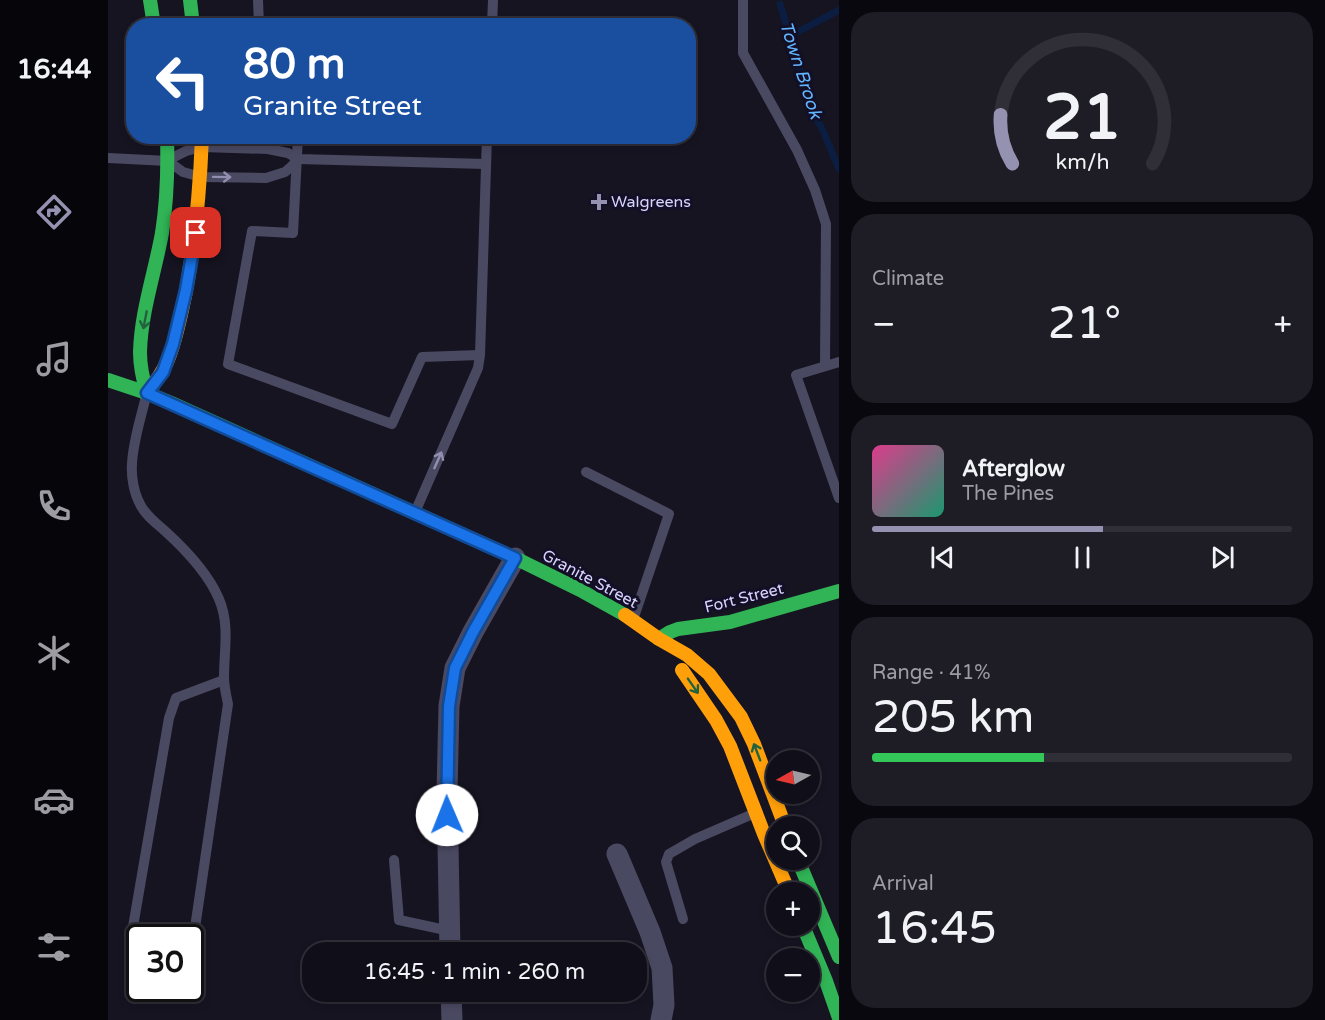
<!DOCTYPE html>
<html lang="en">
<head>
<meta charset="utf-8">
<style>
	:root { --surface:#100f19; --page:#1e1d26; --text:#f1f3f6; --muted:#9c9ca2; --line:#302f38; --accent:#9591b1 }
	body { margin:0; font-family:"Varela Round",sans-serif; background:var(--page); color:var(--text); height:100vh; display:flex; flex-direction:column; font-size:22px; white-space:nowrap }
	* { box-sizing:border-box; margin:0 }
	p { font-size:20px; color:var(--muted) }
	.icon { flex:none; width:33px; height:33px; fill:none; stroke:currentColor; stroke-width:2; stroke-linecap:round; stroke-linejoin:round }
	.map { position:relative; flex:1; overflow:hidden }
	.sheet { display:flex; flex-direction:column; gap:12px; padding:12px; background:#09080e; width:486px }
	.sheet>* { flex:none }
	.top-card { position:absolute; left:18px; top:18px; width:570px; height:126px; border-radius:24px; box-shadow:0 3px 9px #0003,0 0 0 2px var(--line); background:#1a4fa0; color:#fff; overflow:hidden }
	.needle { width:39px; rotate:262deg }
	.fabs { position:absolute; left:658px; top:750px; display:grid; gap:12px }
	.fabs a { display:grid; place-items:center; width:54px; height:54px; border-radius:50%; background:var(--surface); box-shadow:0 3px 9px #0003,0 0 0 2px var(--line); font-size:30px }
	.speed { position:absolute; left:18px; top:924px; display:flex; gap:12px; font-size:30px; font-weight:700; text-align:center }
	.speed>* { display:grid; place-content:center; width:78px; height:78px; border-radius:50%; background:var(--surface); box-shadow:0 3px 9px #0003,0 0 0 2px var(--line); line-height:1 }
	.speed .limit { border:3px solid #111; border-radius:9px; background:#fff; color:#111 }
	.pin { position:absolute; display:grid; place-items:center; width:51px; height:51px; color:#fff; margin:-26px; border-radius:12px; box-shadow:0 3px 9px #0006 }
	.me { position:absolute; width:66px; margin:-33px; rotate:359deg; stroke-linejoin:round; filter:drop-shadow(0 0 4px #0008) }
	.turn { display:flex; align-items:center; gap:21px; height:126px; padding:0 18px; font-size:27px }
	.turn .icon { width:78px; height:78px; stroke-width:2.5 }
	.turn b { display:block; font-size:42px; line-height:51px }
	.big { font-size:45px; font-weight:600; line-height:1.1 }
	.sheet .tile { flex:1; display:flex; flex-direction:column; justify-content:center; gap:9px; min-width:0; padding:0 21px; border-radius:24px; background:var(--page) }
	.sheet .dial { align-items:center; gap:0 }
	.dial svg { height:156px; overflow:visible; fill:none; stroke:var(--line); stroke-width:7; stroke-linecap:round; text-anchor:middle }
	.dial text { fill:var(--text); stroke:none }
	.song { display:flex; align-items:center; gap:18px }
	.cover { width:72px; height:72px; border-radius:9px; background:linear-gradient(135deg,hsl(330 70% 55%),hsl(160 70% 35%)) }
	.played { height:6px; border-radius:3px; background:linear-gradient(90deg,var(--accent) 55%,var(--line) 55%) }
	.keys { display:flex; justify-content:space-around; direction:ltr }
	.heat { display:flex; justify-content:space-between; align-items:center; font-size:33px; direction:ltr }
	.charge { height:9px; border-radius:4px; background:linear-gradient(90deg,#34c759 41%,var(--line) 0) }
	.trip { position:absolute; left:194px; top:942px; width:345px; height:60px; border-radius:24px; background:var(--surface); box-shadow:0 3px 9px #0003,0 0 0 2px var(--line); font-weight:600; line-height:60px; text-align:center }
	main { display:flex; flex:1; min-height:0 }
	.dock { display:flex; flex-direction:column; width:108px; justify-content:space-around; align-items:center; background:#06060a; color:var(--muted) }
	.dock .icon { width:42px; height:42px }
	.dock .on { color:var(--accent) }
	.dock b { font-size:27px; color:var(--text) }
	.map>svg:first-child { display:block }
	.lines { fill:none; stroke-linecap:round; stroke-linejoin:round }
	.stream { stroke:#0b1e41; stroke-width:7 }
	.lane { stroke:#4a4962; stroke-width:10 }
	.street { stroke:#4a4962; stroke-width:21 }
	.fast { stroke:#30b455; stroke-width:14 }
	.slow { stroke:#ff9f0a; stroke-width:14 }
	.oneway { stroke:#928eb0 }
	.oneway2 { stroke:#22623e }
	.route-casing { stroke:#114b97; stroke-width:15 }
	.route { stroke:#1a73e8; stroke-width:10 }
	.poi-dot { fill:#9591b1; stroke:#130f26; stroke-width:2 }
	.labels { text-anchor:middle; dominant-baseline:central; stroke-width:6; stroke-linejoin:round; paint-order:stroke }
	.poi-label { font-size:16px; fill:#d9d4ff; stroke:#130f26; text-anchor:start }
	.street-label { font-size:16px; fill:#d9d4ff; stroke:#130f26 }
	.water-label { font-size:18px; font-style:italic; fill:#62b6ff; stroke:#130f26 }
</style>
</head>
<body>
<main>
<nav class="dock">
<b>16:44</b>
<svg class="icon on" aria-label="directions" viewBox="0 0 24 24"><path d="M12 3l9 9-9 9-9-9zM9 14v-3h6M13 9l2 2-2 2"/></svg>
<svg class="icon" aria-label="music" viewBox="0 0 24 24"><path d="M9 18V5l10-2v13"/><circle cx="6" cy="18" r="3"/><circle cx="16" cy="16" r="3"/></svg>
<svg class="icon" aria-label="phone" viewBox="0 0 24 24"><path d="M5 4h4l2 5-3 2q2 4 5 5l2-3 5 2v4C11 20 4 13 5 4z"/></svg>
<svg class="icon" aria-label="climate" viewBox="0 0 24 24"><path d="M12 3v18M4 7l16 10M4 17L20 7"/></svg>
<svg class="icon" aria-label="car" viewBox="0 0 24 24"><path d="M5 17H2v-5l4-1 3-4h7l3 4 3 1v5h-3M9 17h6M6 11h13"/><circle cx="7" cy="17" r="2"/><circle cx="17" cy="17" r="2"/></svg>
<svg class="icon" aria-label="filters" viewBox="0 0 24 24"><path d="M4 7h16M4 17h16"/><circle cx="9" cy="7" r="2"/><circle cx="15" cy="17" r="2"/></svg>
</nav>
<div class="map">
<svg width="731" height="1020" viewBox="0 0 731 1020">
	<rect width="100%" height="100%" fill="#161421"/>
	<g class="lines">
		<g class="stream">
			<path d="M672 4 704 109 716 133 731 169"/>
			<path d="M682 36 731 10"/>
		</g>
		<g class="lane">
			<path d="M150 0 151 26"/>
			<path d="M635 0V53L689 150 707 190 718 224 717 366"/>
			<path d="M384 26 385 0"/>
			<path d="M190 136 185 233 144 231 120 364 284 424 314 357 372 355"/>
			<path d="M0 158 60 161 75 172 93 177 158 178 177 172 184 166 190 159"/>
			<path d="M64 158 78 151 94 147 160 149 180 153 190 159 378 164"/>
			<path d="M731 362 688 375 731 498"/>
			<path d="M38 396C33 418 25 441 24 464 23 477 26 493 32 504 37 515 48 523 57 531 78 550 100 573 111 599 122 625 116 650 116 677 116 686 118 695 120 704L84 948 82 949"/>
			<path d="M478 472 561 514 526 617"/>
			<path d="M308 510 370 368 372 355 379 136"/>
			<path d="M286 860 291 920 342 931"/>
			<path d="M575 919 558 862 561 854 587 839 647 813"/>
			<path d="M32 954 25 952 22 944 61 718 68 698 116 680"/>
		</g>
		<g class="street">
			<path d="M509 854 542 932 554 968 556 1005 553 1020"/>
			<path d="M342 952 339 792 341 706 347 668 365 632 407 558"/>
			<path d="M343 992 344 1020"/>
		</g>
		<g class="fast">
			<path d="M42 0 46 26"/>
			<path d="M82 0 85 26"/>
			<path d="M0 380 39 393 63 403 407 558 472 590 517 615"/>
			<path d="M39 393C35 380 32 366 32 352 33 312 47 272 54 233 59 201 60 169 59 136"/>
			<path d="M551 639 562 632 570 629 622 622 731 591"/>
			<path d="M690 860 731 957"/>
			<path d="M695 926 718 981 731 1018"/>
		</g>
		<g class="slow">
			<path d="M39 393C47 383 54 373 59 362 68 341 72 318 77 296 87 243 92 190 94 136"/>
			<path d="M517 615 551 639 579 655 601 674 633 717 646 744 677 826"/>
			<path d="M574 670 608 720 622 746 656 834 681 892"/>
		</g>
	</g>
	<defs><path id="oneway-shaft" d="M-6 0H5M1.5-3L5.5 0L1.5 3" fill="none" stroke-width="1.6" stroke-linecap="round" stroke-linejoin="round" transform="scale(1.5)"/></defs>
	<g class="oneway">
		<use href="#oneway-shaft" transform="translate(114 177) rotate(1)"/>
		<use href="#oneway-shaft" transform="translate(330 460) rotate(-66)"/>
	</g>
	<g class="oneway2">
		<use href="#oneway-shaft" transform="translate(37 320) rotate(101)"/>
		<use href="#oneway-shaft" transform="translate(585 686) rotate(55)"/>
		<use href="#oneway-shaft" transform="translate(649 752) rotate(-111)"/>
	</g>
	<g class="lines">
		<defs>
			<path id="route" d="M88 233 78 290 65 344 55 372 39 393 407 558 365 632 347 668 341 706 339 815"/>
		</defs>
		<use href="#route" class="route-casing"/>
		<use href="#route" class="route"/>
	</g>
	<path class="poi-dot" d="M488 193h6v6h6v6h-6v6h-6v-6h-6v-6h6z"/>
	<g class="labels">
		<g class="poi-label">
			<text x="503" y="202">Walgreens</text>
		</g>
		<g class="street-label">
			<text transform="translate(482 579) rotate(28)">Granite Street</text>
			<text transform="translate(636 598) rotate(-14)">Fort Street</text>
		</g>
		<g class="water-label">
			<text transform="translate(693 70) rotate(72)">Town Brook</text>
		</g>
	</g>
</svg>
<div class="fabs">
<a><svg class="needle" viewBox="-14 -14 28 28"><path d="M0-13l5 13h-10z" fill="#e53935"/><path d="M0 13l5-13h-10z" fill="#9c9ca2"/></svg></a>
<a><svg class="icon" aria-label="search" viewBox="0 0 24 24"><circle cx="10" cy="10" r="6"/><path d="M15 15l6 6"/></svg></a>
<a>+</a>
<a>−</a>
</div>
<div class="speed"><div class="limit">30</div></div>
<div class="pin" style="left:88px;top:233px;background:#d93025"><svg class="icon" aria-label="arrive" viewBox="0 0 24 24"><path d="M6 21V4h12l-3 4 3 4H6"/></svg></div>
<svg class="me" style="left:339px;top:815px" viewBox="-20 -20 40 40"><circle r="19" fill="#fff"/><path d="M0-13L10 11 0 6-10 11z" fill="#1a73e8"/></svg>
<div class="trip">16:45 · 1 min · 260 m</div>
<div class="top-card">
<div class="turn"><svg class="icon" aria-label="left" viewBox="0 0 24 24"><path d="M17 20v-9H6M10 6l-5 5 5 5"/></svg><div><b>80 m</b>Granite Street</div></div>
</div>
</div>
<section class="sheet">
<div class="tile dial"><svg viewBox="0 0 100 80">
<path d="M14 69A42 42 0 1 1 86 69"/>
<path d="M14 69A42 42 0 0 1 8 44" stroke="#9591b1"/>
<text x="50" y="56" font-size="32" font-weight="700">21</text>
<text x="50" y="72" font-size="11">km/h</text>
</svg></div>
<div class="tile"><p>Climate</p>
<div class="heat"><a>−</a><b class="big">21°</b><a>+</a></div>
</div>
<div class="tile">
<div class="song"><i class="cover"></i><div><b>Afterglow</b><p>The Pines</p></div></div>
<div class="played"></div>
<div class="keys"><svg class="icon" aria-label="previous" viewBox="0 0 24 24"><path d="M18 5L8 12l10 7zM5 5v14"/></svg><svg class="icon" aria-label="pause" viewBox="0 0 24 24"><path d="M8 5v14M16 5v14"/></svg><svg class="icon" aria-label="next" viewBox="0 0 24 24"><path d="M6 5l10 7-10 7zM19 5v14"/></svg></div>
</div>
<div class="tile"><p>Range · 41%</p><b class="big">205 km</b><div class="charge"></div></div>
<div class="tile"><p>Arrival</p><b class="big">16:45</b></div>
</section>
</main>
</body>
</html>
